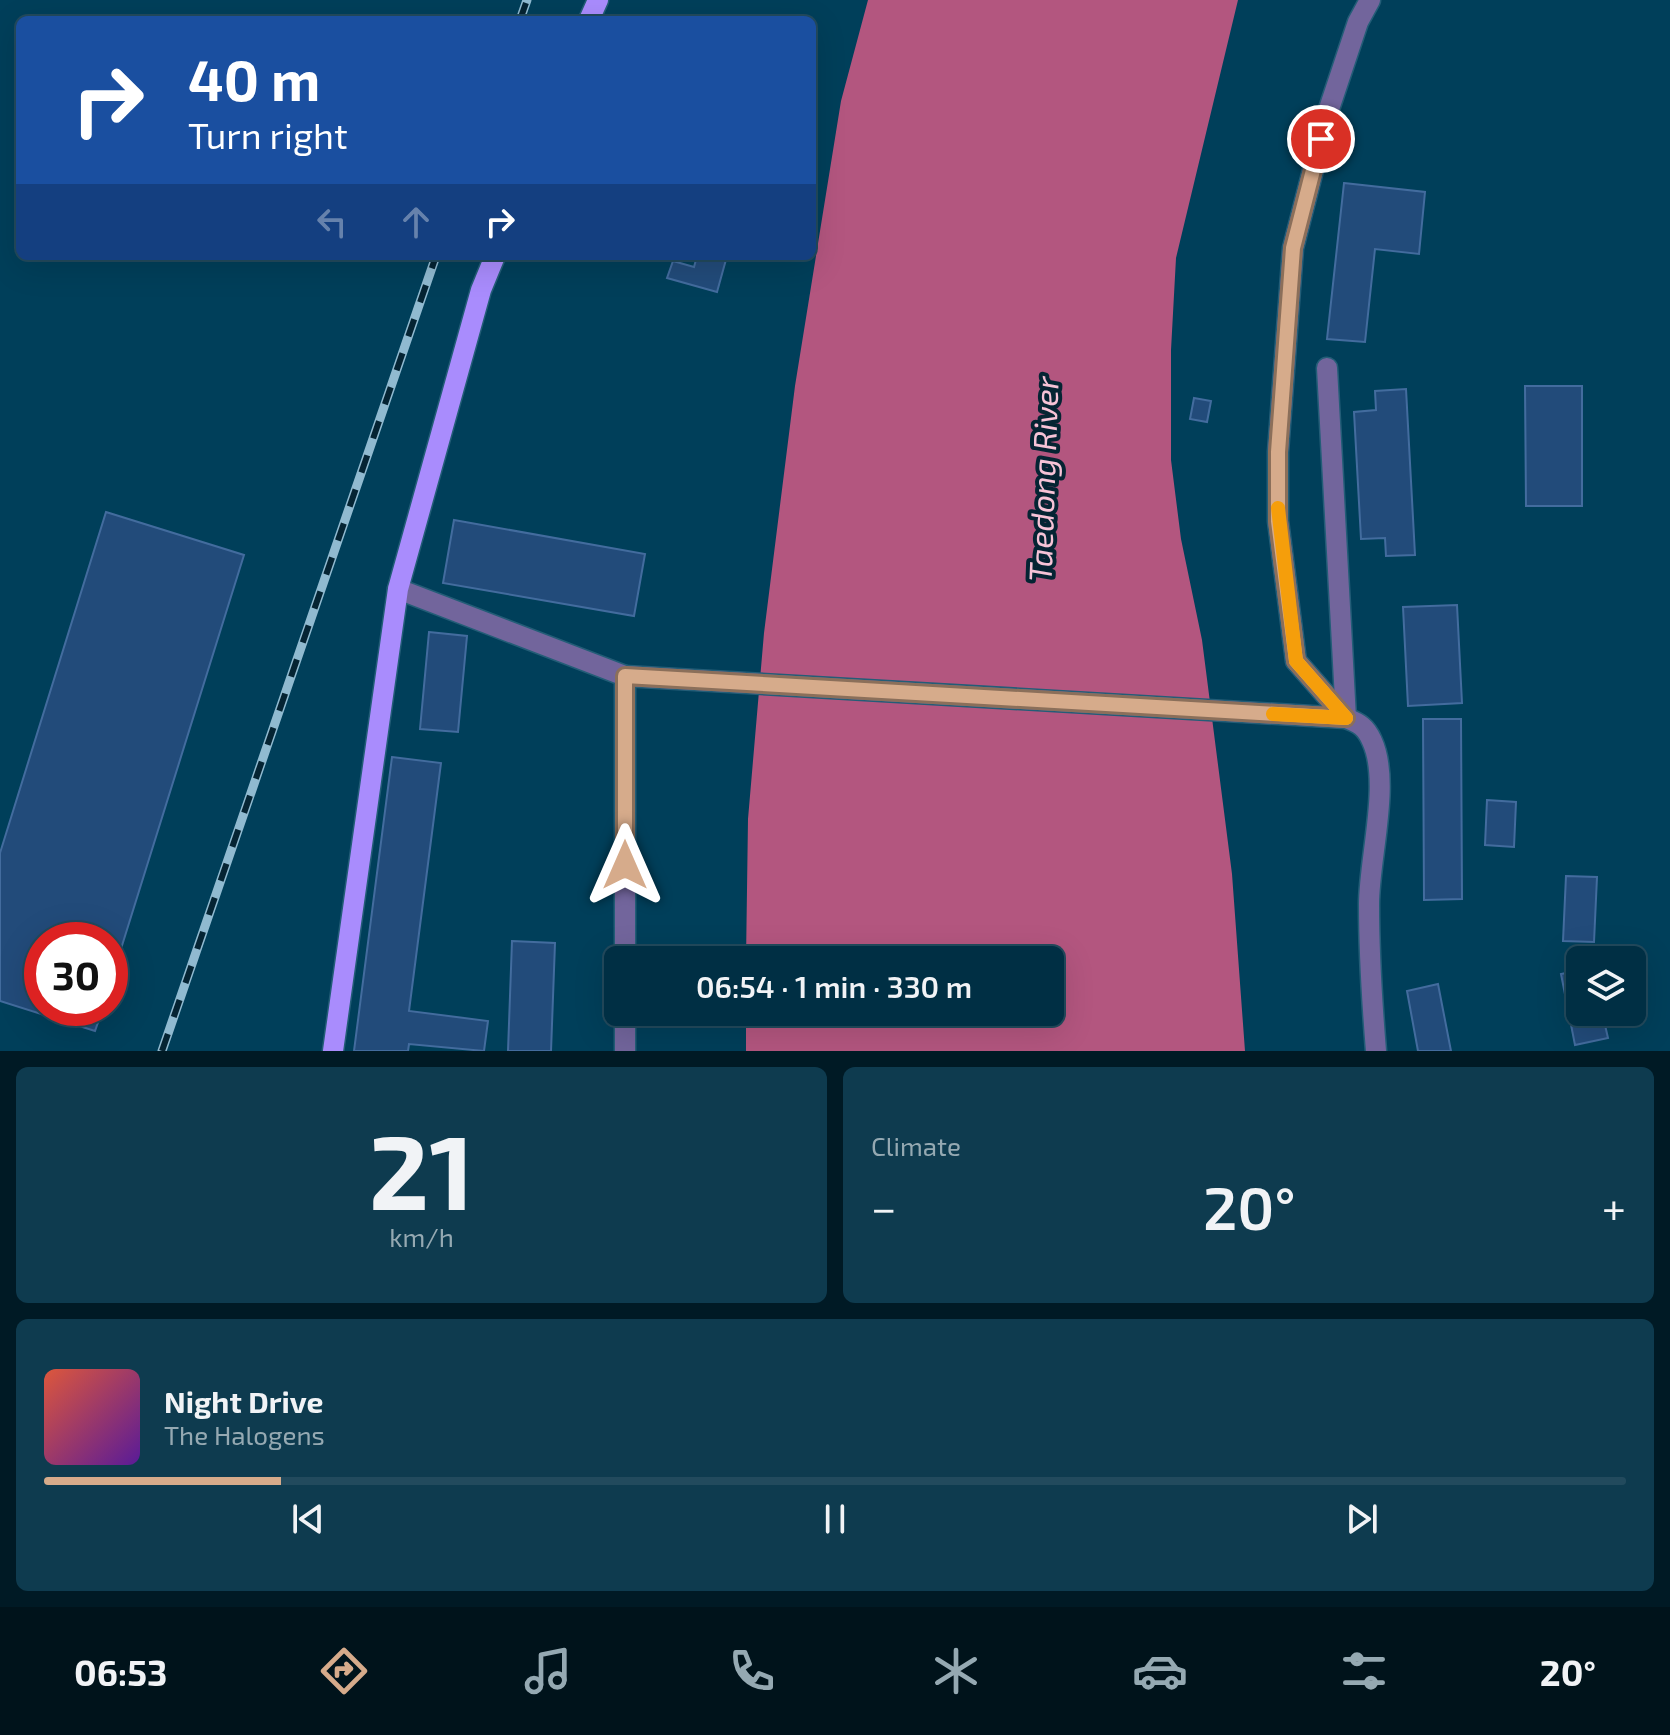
<!DOCTYPE html>
<html lang="en">
<head>
<meta charset="utf-8">
<style>
	:root { --surface:#002f44; --page:#0e3b4f; --text:#f1f3f6; --muted:#95a9b2; --line:#224a5d; --accent:#d6ab8b }
	body { margin:0; font-family:"Exo 2",sans-serif; background:var(--page); color:var(--text); height:100vh; display:flex; flex-direction:column; font-size:30px; white-space:nowrap }
	* { box-sizing:border-box; margin:0 }
	p { font-size:26px; color:var(--muted) }
	.icon { flex:none; width:44px; height:44px; fill:none; stroke:currentColor; stroke-width:2; stroke-linecap:round; stroke-linejoin:round }
	.map { position:relative; height:1051px; overflow:hidden }
	.details { display:flex; flex-direction:column; gap:16px; padding:16px; background:#001a25; flex:1 }
	.details>* { flex:none }
	.hud { position:absolute; left:16px; top:16px; width:800px; height:244px; border-radius:12px; box-shadow:0 8px 32px #0002,0 0 0 2px var(--line); background:#1a4fa0; color:#fff; overflow:hidden }
	.fabs { position:absolute; left:1566px; top:946px; display:grid; gap:16px }
	.fabs a { display:grid; place-items:center; width:80px; height:80px; border-radius:12px; background:var(--surface); box-shadow:0 8px 32px #0002,0 0 0 2px var(--line); font-size:40px }
	.speed { position:absolute; left:24px; top:922px; display:flex; gap:16px; font-size:40px; font-weight:700; text-align:center }
	.speed>* { display:grid; place-content:center; width:104px; height:104px; border-radius:50%; background:var(--surface); box-shadow:0 8px 32px #0002,0 0 0 2px var(--line); line-height:1 }
	.speed .limit { border:12px solid #d22; background:#fff; color:#111 }
	.pin { position:absolute; display:grid; place-items:center; width:68px; height:68px; color:#fff; margin:-34px; border:4px solid #fff; border-radius:50%; box-shadow:0 2px 8px #0007 }
	.me { position:absolute; width:88px; margin:-44px; rotate:0deg; stroke-linejoin:round; filter:drop-shadow(0 0 6px #0008) }
	.turn { display:flex; align-items:center; gap:28px; height:168px; padding:0 40px; font-size:36px }
	.turn .icon { width:104px; height:104px; stroke-width:2.5 }
	.turn b { display:block; font-size:56px; line-height:68px }
	.lanes { display:flex; align-items:center; height:76px; padding:0 40px; background:#0003; justify-content:center; gap:40px; direction:ltr }
	.lanes .off { opacity:.35 }
	.big { font-size:60px; font-weight:600; line-height:1.1 }
	.details .card { flex:1; display:flex; flex-direction:column; justify-content:center; gap:12px; min-width:0; padding:0 28px; border-radius:12px; background:var(--page) }
	.details .dial { align-items:center; gap:0 }
	.dial b { font-size:104px; line-height:1 }
	.song { display:flex; align-items:center; gap:24px }
	.cover { width:96px; height:96px; border-radius:12px; background:linear-gradient(135deg,hsl(10 70% 55%),hsl(270 70% 35%)) }
	.played { height:8px; border-radius:4px; background:linear-gradient(90deg,var(--accent) 15%,var(--line) 15%) }
	.keys { display:flex; justify-content:space-around; direction:ltr }
	.heat { display:flex; justify-content:space-between; align-items:center; font-size:44px; direction:ltr }
	.details .tiles { flex:1; display:grid; gap:16px; grid-template-columns:1fr 1fr }
	.card:last-child { grid-column:span 2 }
	.trip { position:absolute; left:604px; top:946px; width:460px; height:80px; border-radius:12px; background:var(--surface); box-shadow:0 8px 32px #0002,0 0 0 2px var(--line); font-weight:600; line-height:80px; text-align:center }
	.tab-bar { display:flex; height:128px; justify-content:space-around; align-items:center; background:#00131b; color:var(--muted) }
	.tab-bar .icon { width:56px; height:56px }
	.tab-bar .on { color:var(--accent) }
	.tab-bar b { font-size:36px; color:var(--text) }
	.map>svg:first-child { display:block }
	.water { fill:#b3567f }
	.building { fill:#224b7a; stroke:#436c9e; stroke-width:2 }
	.lines { fill:none; stroke-linecap:round; stroke-linejoin:round }
	.minor-casing { stroke:#235d77; stroke-width:23 }
	.primary-casing { stroke:#235d77; stroke-width:23 }
	.minor { stroke:#72659c; stroke-width:20 }
	.primary { stroke:#a98cfd; stroke-width:20 }
	.rail-casing { stroke:#90bad0; stroke-width:9 }
	.rail { stroke:#052433; stroke-width:6; stroke-dasharray:18; stroke-linecap:butt }
	.route-casing { stroke:#8b6f5a; stroke-width:20 }
	.route { stroke:#d6ab8b; stroke-width:14 }
	.slow { stroke:#f59e0b; stroke-width:14 }
	.labels { text-anchor:middle; dominant-baseline:central; stroke-width:8; stroke-linejoin:round; paint-order:stroke }
	.water-label { font-size:32px; font-style:italic; fill:#f7c3d7; stroke:#052433 }
</style>
</head>
<body>
<div class="map">
<svg width="1670" height="1051" viewBox="0 0 1670 1051">
	<rect width="100%" height="100%" fill="#003f5a"/>
	<path class="water" d="M868 0H1238L1176 258 1171 350V460L1181 539 1202 640 1232 874 1245 1051H746V1012H1050V960H746L748 819 764 633 795 386 841 101Z"/>
	<g class="building">
		<path d="M1344 183 1425 192 1419 254 1375 249 1365 342 1327 339Z"/>
		<path d="M697 256H727L717 292 667 278 673 261 694 267Z"/>
		<path d="M1525 386H1582V506H1526Z"/>
		<path d="M1406 389 1415 555 1386 556 1385 538 1361 539 1354 412 1376 410 1375 391Z"/>
		<path d="M1194 398 1211 401 1207 422 1190 419Z"/>
		<path d="M106 512 244 555 110 984V940H42V1008H103L95 1031 0 1001V853Z"/>
		<path d="M454 520 645 554 634 616 443 583Z"/>
		<path d="M1457 605 1462 703 1408 706 1403 607Z"/>
		<path d="M429 632 467 636 458 732 420 729Z"/>
		<path d="M1423 719H1461L1462 899 1424 900Z"/>
		<path d="M392 757 441 763 409 1011 488 1021 484 1051 409 1044 408 1051H354Z"/>
		<path d="M1487 800 1516 802 1514 847 1485 845Z"/>
		<path d="M1566 876 1597 877 1594 942 1563 941Z"/>
		<path d="M512 941 555 943 551 1051H508Z"/>
		<path d="M1580 970V1012H1602L1608 1038 1575 1045 1561 974Z"/>
		<path d="M1438 984 1451 1051H1418L1407 991Z"/>
	</g>
	<g class="lines">
		<defs>
			<g id="minor">
				<path d="M1327 368 1346 718"/>
				<path d="M398 589 625 676V960"/>
				<path d="M625 676 1346 718C1359 723 1366 727 1372 741 1391 782 1369 858 1369 904 1369 953 1372 1002 1376 1051"/>
				<path d="M1346 718 1296 661 1278 521V452L1293 248 1328 112 1358 22 1370 0"/>
				<path d="M625 1012V1051"/>
			</g>
			<g id="primary">
				<path d="M589 20 598 0"/>
				<path d="M333 1051 398 589 481 290 495 256"/>
			</g>
		</defs>
		<use href="#minor" class="minor-casing"/>
		<use href="#primary" class="primary-casing"/>
		<use href="#minor" class="minor"/>
		<use href="#primary" class="primary"/>
		<defs>
			<g id="rail">
				<path d="M520 20 527 0"/>
				<path d="M162 1051 436 256"/>
			</g>
		</defs>
		<use href="#rail" class="rail-casing"/>
		<use href="#rail" class="rail"/>
	</g>
	<g class="lines">
		<defs>
			<path id="route" d="M625 865V676L1346 718 1296 661 1278 521V452L1293 248 1321 139"/>
		</defs>
		<use href="#route" class="route-casing"/>
		<use href="#route" class="route"/>
		<path class="slow" d="M1273 714 1346 718 1296 661 1278 508"/>
	</g>
	<g class="labels">
		<g class="water-label">
			<text transform="translate(1042 479) rotate(-88)">Taedong River</text>
		</g>
	</g>
</svg>
<div class="fabs">
<a><svg class="icon" aria-label="layers" viewBox="0 0 24 24"><path d="M12 4l9 5-9 5-9-5zM3 14l9 5 9-5"/></svg></a>
</div>
<div class="speed"><div class="limit">30</div></div>
<div class="pin" style="left:1321px;top:139px;background:#d93025"><svg class="icon" aria-label="arrive" viewBox="0 0 24 24"><path d="M6 21V4h12l-3 4 3 4H6"/></svg></div>
<svg class="me" style="left:625px;top:865px" viewBox="-20 -20 40 40"><path d="M0-17L14 15 0 8-14 15z" fill="#d6ab8b" stroke="#fff" stroke-width="4"/></svg>
<div class="trip">06:54 · 1 min · 330 m</div>
<div class="hud">
<div class="turn"><svg class="icon" aria-label="right" viewBox="0 0 24 24"><path d="M7 20v-9h11M14 6l5 5-5 5"/></svg><div><b>40 m</b>Turn right</div></div>
<div class="lanes"><svg class="icon off" aria-label="left" viewBox="0 0 24 24"><path d="M17 20v-9H6M10 6l-5 5 5 5"/></svg><svg class="icon off" aria-label="ahead" viewBox="0 0 24 24"><path d="M12 20V5M6 11l6-6 6 6"/></svg><svg class="icon" aria-label="right" viewBox="0 0 24 24"><path d="M7 20v-9h11M14 6l5 5-5 5"/></svg></div>
</div>
</div>
<section class="details">
<div class="tiles">
<div class="card dial"><b>21</b><p>km/h</p></div>
<div class="card"><p>Climate</p>
<div class="heat"><a>−</a><b class="big">20°</b><a>+</a></div>
</div>
<div class="card">
<div class="song"><i class="cover"></i><div><b>Night Drive</b><p>The Halogens</p></div></div>
<div class="played"></div>
<div class="keys"><svg class="icon" aria-label="previous" viewBox="0 0 24 24"><path d="M18 5L8 12l10 7zM5 5v14"/></svg><svg class="icon" aria-label="pause" viewBox="0 0 24 24"><path d="M8 5v14M16 5v14"/></svg><svg class="icon" aria-label="next" viewBox="0 0 24 24"><path d="M6 5l10 7-10 7zM19 5v14"/></svg></div>
</div>
</div>
</section>
<nav class="tab-bar">
<b>06:53</b>
<svg class="icon on" aria-label="directions" viewBox="0 0 24 24"><path d="M12 3l9 9-9 9-9-9zM9 14v-3h6M13 9l2 2-2 2"/></svg>
<svg class="icon" aria-label="music" viewBox="0 0 24 24"><path d="M9 18V5l10-2v13"/><circle cx="6" cy="18" r="3"/><circle cx="16" cy="16" r="3"/></svg>
<svg class="icon" aria-label="phone" viewBox="0 0 24 24"><path d="M5 4h4l2 5-3 2q2 4 5 5l2-3 5 2v4C11 20 4 13 5 4z"/></svg>
<svg class="icon" aria-label="climate" viewBox="0 0 24 24"><path d="M12 3v18M4 7l16 10M4 17L20 7"/></svg>
<svg class="icon" aria-label="car" viewBox="0 0 24 24"><path d="M5 17H2v-5l4-1 3-4h7l3 4 3 1v5h-3M9 17h6M6 11h13"/><circle cx="7" cy="17" r="2"/><circle cx="17" cy="17" r="2"/></svg>
<svg class="icon" aria-label="filters" viewBox="0 0 24 24"><path d="M4 7h16M4 17h16"/><circle cx="9" cy="7" r="2"/><circle cx="15" cy="17" r="2"/></svg>
<b>20°</b>
</nav>
</body>
</html>
